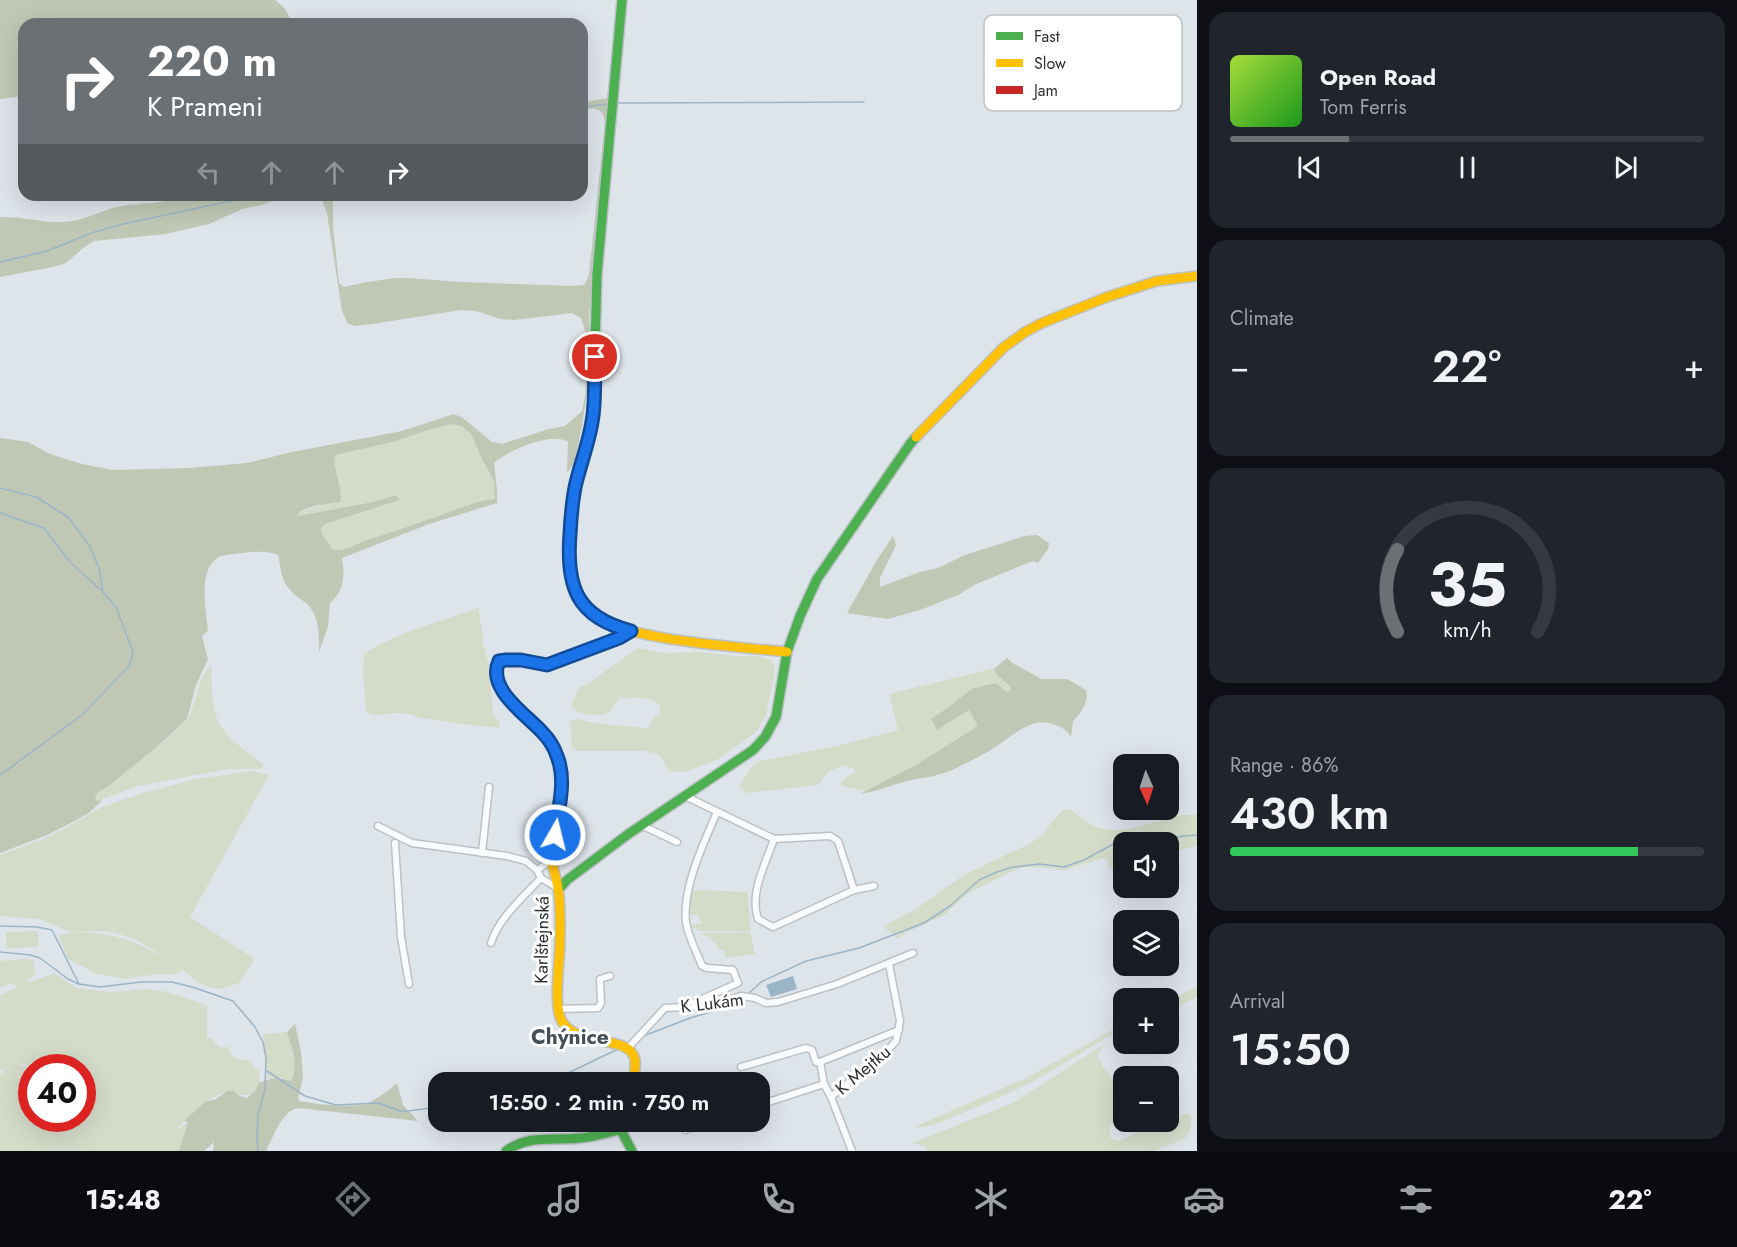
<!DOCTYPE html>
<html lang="en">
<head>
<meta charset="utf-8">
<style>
	:root { --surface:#171b24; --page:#20242c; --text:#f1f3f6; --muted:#9ea1a6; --line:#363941; --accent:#6a7074 }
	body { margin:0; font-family:Jost,sans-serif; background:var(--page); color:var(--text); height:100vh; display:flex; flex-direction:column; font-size:22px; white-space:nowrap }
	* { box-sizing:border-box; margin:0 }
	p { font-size:20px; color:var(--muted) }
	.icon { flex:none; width:33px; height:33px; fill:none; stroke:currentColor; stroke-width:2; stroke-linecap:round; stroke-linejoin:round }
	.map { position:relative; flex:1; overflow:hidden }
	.side { display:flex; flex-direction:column; gap:12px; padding:12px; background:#0d0f14; width:540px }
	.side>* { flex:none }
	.hud { position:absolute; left:18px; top:18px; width:570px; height:183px; border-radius:18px; box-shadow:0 6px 24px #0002; background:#6a7074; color:#fff; overflow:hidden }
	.needle { width:39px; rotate:177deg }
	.controls { position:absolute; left:1113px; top:754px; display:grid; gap:12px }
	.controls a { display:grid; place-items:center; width:66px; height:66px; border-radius:12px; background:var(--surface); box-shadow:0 6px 24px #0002; font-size:30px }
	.speed { position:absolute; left:18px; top:1054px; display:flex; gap:12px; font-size:30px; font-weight:700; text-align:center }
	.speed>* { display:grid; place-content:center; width:78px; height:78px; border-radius:50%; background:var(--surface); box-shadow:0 6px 24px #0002; line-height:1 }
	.speed .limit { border:9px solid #d22; background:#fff; color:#111 }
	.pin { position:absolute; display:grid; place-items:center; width:51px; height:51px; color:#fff; margin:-26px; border:3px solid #fff; border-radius:50%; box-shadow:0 2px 6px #0007 }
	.me { position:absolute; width:66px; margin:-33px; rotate:8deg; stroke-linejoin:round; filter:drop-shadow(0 0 4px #0008) }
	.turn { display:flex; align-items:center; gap:21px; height:126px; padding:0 30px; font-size:27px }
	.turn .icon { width:78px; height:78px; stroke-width:2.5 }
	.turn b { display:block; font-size:42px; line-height:51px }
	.lanes { display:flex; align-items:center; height:57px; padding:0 30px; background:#0003; justify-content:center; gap:30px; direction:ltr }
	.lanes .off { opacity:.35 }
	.big { font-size:45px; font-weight:600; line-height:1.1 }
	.side .tile { flex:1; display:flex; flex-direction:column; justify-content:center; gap:9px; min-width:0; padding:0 21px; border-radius:18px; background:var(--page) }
	.side .dial { align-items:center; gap:0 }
	.dial svg { height:156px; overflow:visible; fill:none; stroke:var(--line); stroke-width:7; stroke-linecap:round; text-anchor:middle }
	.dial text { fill:var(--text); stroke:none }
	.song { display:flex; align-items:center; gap:18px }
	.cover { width:72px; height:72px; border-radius:9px; background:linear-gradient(135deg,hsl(80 70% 55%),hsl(120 70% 35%)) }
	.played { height:6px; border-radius:3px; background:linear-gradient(90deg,var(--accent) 25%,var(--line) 25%) }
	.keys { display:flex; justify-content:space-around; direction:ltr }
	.heat { display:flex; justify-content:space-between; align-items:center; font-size:33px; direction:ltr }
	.charge { height:9px; border-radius:4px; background:linear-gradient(90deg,#34c759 86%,var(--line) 0) }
	.trip { position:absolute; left:428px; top:1072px; width:342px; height:60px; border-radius:18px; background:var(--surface); box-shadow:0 6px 24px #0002; font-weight:600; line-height:60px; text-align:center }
	.tab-bar { display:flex; height:96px; justify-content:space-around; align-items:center; background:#090b0e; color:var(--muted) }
	.tab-bar .icon { width:42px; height:42px }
	.tab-bar .selected { color:var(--accent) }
	.tab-bar b { font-size:27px; color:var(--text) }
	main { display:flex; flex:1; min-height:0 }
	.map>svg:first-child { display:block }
	.green { fill:#d4dbc9; fill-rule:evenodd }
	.forest { fill:#c0c7b5; fill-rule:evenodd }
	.water { fill:#9bb5c8 }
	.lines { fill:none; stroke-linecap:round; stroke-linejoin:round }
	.stream { stroke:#9bb5c8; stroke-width:1.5 }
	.street-casing { stroke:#bbc1c5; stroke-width:9 }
	.fast-casing { stroke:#bbc1c5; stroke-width:12 }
	.slow-casing { stroke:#bbc1c5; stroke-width:12 }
	.jam-casing { stroke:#bbc1c5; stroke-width:12 }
	.street { stroke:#fafbfc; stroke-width:6 }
	.fast { stroke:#4caf50; stroke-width:9 }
	.slow { stroke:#ffc107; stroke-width:9 }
	.jam { stroke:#c62828; stroke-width:9 }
	.route-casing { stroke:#114b97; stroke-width:15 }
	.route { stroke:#1a73e8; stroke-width:10 }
	.labels { text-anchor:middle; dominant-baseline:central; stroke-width:6; stroke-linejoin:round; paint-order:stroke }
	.street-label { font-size:18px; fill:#2c3135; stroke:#fff }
	.quarter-label { font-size:21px; font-weight:bold; fill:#444f57; stroke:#fff }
	.key { fill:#fff; stroke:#c0c1c2; stroke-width:1.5 }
	.key-label { font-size:16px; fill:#2c3135 }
</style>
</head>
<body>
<main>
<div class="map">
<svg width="1197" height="1151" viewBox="0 0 1197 1151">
	<rect width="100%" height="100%" fill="#dde4ea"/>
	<g class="green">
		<path d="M453 424 463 427 471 434 483 461 494 481 496 500C471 501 456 510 434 518 412 526 389 533 367 540 355 545 345 553 332 549L321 533V528L325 524 396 495 373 502 298 516 297 513 324 504 342 495 333 464 335 455 393 442 431 429Z"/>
		<path d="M477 608H479L480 621 484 637 482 639 489 666 493 714 499 721 500 728C477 726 453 723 430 719 419 718 409 713 398 713 386 712 378 719 366 712L363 673 364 654C398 631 439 623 477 608Z"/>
		<path d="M638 648 663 653 699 652 736 656H757L772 661 775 670 766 715 757 731 717 760 684 772 669 771 659 754 644 751H577L572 747 570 721 579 719 593 723 645 728H648L654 718 660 714V705C649 696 633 697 619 699L614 705 611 711C600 718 579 716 571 706L579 687 589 683Z"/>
		<path d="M211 664C212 683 210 711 222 728 233 743 250 754 264 765L261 769H228L138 786 97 801 95 798 97 793 106 788 168 738 189 717 196 698 200 681Z"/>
		<path d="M991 669H994L996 674 1010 686 1011 689 1008 692 1005 691 996 684 970 690 965 695 931 720 937 730 969 710 979 726 919 763 865 791 841 786 842 781 854 772V769L845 765 829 771 818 785 746 793 739 786 754 764 761 761 841 745 898 730 889 694Z"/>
		<path d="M251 771 269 775 190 917 253 958V962L239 983 221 989 213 988 198 983 182 969 177 974H157L125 979 97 974 68 959 58 935C85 929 117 934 142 946 149 949 157 954 163 956L137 940 116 933 101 931 71 932 39 919 0 916V855L49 837 100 808 140 794 196 779Z"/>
		<path d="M1069 809 1095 827 1110 830H1125L1180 815H1197V846L1169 852 1168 843H1124L1123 863 1109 869 1108 860 1104 858 1065 870 1033 867 1021 868 1011 872 969 893 944 915 907 932 898 939 883 926 916 909 964 875 1031 843 1044 833 1051 823 1063 810Z"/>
		<path d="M692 890 748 892 750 931H697V928H691V925L702 924 698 915H689Z"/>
		<path d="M38 931 39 947 7 948 6 932Z"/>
		<path d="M750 932 755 954 725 958 724 950H719L718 946 703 933Z"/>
		<path d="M28 958 34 961 35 975 29 979 28 983 54 973 76 988 109 992 148 989 167 992 207 1005V1037L213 1040 219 1047H228C235 1072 249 1049 254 1068L259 1070C261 1081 258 1088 250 1095H240L234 1091H227L206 1101 179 1126 177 1130 188 1122 179 1151H0V1075L6 1069 0 1071V995L18 987 16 985 8 984 0 988V960L6 961ZM19 1063 37 1068H82V1119H32V1068L17 1064Z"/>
		<path d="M1197 986V997L1169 1011V1001Z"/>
		<path d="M1123 1024V1028C1095 1044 1068 1062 1039 1078 1016 1091 991 1101 967 1111 950 1118 933 1128 914 1127L1026 1078Z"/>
		<path d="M287 1032C292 1050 299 1062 291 1081L280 1077 270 1079 267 1075 263 1034Z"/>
		<path d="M1104 1044 1099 1052 1098 1057 1104 1068 1123 1093V1116L1110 1125V1137L1112 1139 1119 1141 1162 1122H1168L1169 1119 1187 1113 1192 1118 1190 1130 1184 1139 1153 1151H928L924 1146 913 1143 1015 1102Z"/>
	</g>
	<g class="forest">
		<path d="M0 0H275C284 7 289 12 291 24H24V96L0 99Z"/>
		<path d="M607 98V116L589 315 590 357 588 385 582 426 574 464 567 473 568 442C552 431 507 451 494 463L497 491V503L429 524 342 558C345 575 344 591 330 603L328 626 319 652C319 634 320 616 306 603 298 597 290 592 285 583 281 575 280 563 278 555 267 550 254 552 242 553 234 554 226 554 219 557 197 569 206 610 208 631L202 636 208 659 196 685 187 719 158 746 106 788 97 793 95 798 97 801 103 799 89 813 67 825 47 835 0 853V438L28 442 48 453 78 463 112 470 189 468 247 463 292 452 402 431 454 414 463 418 492 442 502 444 549 429 565 426 582 411 585 396 588 352 587 337 581 318 572 313 514 320 500 319 476 311 461 310 372 324 356 326 348 324 342 311 327 213 320 195H333V226L339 283 344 287 367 282 395 278H409L461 282 572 286 584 285 587 280 589 274 605 121C602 107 594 108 582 109V103ZM453 424 463 427 471 434 483 461 494 481 495 499C472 501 455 511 433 518 411 526 389 533 367 540 355 544 345 553 332 549L321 532V528L325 524 399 500 396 495 373 502 298 516V513C310 505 326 504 340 502 344 487 332 471 335 455L393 442 431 429Z"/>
		<path d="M185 195H290L261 205 242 209 209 224 166 234 94 241 83 248 66 263 53 267 0 277V217C21 216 43 223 64 222 85 221 101 210 121 206 131 204 139 204 149 203 161 203 173 199 185 195Z"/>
		<path d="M1037 535 1049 543 1048 549 1038 563 1033 561 976 584 958 595 920 610 888 619 847 613 877 560 893 536 896 545 880 578V587L920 572 938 568 965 555 1025 536Z"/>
		<path d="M1007 658 1014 664 1042 679H1067L1086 690C1089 701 1082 713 1073 721L1071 737C1066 726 1046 720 1035 723 1018 728 1002 744 987 752 974 759 955 770 941 774 929 778 916 778 904 782 889 786 875 792 860 794L919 763 978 726 969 710 937 730 931 719C945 710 957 701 969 691 973 688 993 683 996 684 1001 686 1003 690 1008 692L1011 689 1010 686 996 674 994 669Z"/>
		<path d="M295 1024 301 1052 303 1078 298 1098 299 1101C314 1104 351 1108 365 1104 373 1102 391 1089 397 1083L403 1105 418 1121 298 1108C282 1110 273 1138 266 1151H213L214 1142 204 1151H179L188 1122 184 1121 206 1101 215 1100 227 1091H234L240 1096 247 1098 255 1091 259 1083C274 1077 277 1077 291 1081 299 1062 292 1050 287 1032Z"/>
	</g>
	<path class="water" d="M793 976 797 989 771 997 766 985Z"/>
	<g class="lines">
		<g class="stream">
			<path d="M616 103 864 102"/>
			<path d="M582 107 608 104"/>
			<path d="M0 262 47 251 91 233 123 224 260 195"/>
			<path d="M0 488 36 497 68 517 89 545 99 568 103 592 116 607 133 652 130 665 82 715 0 775"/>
			<path d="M0 513 44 528 71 563 102 591"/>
			<path d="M0 926 37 927 52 930 79 984"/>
			<path d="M0 952 30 955 40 958 68 979 79 984 100 987 141 982H172L192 987 233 1001 255 1027 263 1042 266 1058 265 1090 258 1114 257 1138 258 1151"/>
			<path d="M748 994 761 982 806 961 859 948 924 923 950 906 979 880 997 872 1013 867 1039 864 1064 867 1084 860 1117 842 1197 835"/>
			<path d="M641 1037 690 1018 738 1004 743 1000"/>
			<path d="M267 1071 305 1096 336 1105 379 1103 400 1111H408L438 1107"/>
			<path d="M531 1083 564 1075 618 1049"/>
		</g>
		<defs>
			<g id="street">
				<path d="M685 796 774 839 830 836 838 841 854 890"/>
				<path d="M641 825 677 842"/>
				<path d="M378 826 412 843 507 856 526 861 537 870 541 878 559 889"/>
				<path d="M774 839C766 863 749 893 758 919L773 927 854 890 874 886"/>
				<path d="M395 843 401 937 409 984"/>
				<path d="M482 853 489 787"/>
				<path d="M537 870 552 860"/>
				<path d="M491 943C498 919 524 896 541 878"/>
				<path d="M692 1007 693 1003 738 983 733 970 707 968 702 966C697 952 688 937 686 922 682 889 704 842 717 812"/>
				<path d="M557 1009 598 1008 601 1003 600 979 610 976"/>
				<path d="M628 1048 665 1008 709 1006 741 996 755 998 766 1003 778 1002 837 984 913 953"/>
				<path d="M741 1067 806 1048 812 1050 816 1062H820"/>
				<path d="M831 1097 887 1051 896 1041 900 1021 889 964"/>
				<path d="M759 1105 824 1084"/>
				<path d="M685 1130 709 1122"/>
				<path d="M852 1151 831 1097 824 1084 820 1062 899 1030"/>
			</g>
			<g id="fast">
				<path d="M569 558 571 507 593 419 597 274 622 0"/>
				<path d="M559 889 567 880 627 835 753 750 765 737 776 717 787 652 800 616 817 579 910 444 916 437"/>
				<path d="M623 1122V1134L632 1151"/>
				<path d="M506 1151C529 1134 554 1141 580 1138 594 1137 608 1133 622 1129"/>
			</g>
			<g id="slow">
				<path d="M916 437 1003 348 1025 332 1042 323 1107 297 1157 281 1197 276"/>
				<path d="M569 558C570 580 574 596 590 612 620 641 743 647 787 652"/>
				<path d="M562 788C561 812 551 839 552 861 553 870 557 879 558 888 561 905 560 922 560 939 560 959 554 999 560 1017 571 1049 631 1033 635 1060 636 1067 634 1076 633 1083"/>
			</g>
			<path id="jam" d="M562 788C562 771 558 754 548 740 530 713 490 698 499 661L521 660 547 665 619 638 631 631"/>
		</defs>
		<use href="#street" class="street-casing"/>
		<use href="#fast" class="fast-casing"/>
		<use href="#slow" class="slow-casing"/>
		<use href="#jam" class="jam-casing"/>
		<use href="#street" class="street"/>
		<use href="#fast" class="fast"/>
		<use href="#slow" class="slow"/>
		<use href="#jam" class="jam"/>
	</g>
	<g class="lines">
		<defs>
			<path id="route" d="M555 835C558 809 567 781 557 756 554 747 549 739 542 732 527 715 486 689 499 661L506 660H521L547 665 619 638 631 631C576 617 566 586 570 534 571 516 572 497 577 479 582 460 589 441 592 422 596 401 594 378 595 357"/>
		</defs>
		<use href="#route" class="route-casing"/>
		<use href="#route" class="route"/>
	</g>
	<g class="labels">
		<g class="street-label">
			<text transform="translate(542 940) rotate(-89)">Karlštejnská</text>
			<text transform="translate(712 1003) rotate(-7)">K Lukám</text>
			<text transform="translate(863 1070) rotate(-40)">K Mejtku</text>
		</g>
		<g class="quarter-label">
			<text x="570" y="1037">Chýnice</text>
		</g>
	</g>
	<rect x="984" y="15" width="198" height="96" rx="9" class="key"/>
	<rect x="996" y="32" width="27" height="8" fill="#4caf50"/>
	<rect x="996" y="59" width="27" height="8" fill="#ffc107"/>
	<rect x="996" y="86" width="27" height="8" fill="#c62828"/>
	<g class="key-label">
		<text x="1034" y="42">Fast</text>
		<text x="1034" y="69">Slow</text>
		<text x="1034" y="96">Jam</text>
	</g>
</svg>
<div class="controls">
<a><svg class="needle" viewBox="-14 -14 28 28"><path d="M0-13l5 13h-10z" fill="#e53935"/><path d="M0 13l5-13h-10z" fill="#9ea1a6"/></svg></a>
<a><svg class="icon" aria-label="sound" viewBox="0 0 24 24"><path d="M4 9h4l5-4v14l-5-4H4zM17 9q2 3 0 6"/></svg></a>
<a><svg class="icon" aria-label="layers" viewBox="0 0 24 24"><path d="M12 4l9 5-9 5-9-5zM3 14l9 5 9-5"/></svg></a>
<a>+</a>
<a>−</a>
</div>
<div class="speed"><div class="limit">40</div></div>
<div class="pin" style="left:595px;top:357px;background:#d93025"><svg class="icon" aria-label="arrive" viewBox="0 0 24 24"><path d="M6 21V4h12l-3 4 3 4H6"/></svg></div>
<svg class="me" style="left:555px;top:835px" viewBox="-20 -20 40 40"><circle r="17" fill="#1a73e8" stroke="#fff" stroke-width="3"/><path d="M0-11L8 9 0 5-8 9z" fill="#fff"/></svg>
<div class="trip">15:50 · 2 min · 750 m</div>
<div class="hud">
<div class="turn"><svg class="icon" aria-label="right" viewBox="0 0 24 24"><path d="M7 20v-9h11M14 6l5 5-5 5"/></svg><div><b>220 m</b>K Prameni</div></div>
<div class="lanes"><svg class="icon off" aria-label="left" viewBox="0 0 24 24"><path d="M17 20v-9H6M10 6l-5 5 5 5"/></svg><svg class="icon off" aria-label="ahead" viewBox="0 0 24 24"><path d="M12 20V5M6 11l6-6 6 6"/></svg><svg class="icon off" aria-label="ahead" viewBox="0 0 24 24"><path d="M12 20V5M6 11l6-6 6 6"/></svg><svg class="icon" aria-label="right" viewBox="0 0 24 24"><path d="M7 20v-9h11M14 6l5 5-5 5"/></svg></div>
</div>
</div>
<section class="side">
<div class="tile">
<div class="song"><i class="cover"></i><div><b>Open Road</b><p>Tom Ferris</p></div></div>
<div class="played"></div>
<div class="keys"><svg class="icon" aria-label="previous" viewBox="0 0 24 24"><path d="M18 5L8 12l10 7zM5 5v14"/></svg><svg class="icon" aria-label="pause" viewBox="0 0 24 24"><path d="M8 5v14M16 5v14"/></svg><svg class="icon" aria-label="next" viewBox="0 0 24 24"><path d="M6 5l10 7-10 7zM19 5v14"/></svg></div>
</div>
<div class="tile"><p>Climate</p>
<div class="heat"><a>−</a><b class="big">22°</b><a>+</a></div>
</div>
<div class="tile dial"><svg viewBox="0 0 100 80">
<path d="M14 69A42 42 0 1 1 86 69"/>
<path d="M14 69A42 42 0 0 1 14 27" stroke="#6a7074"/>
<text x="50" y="56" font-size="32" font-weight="700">35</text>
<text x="50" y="72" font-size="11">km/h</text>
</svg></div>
<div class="tile"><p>Range · 86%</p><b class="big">430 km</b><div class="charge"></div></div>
<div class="tile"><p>Arrival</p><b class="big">15:50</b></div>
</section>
</main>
<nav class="tab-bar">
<b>15:48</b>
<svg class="icon selected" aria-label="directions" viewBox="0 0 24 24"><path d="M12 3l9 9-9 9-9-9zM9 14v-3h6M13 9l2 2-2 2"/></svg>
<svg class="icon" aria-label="music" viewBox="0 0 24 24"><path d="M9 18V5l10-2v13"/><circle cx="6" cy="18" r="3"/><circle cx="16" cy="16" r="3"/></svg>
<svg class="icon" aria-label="phone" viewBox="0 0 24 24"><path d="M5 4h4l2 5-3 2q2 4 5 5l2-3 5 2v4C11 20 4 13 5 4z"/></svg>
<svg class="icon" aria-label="climate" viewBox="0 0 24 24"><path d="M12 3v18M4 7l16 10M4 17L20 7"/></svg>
<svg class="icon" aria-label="car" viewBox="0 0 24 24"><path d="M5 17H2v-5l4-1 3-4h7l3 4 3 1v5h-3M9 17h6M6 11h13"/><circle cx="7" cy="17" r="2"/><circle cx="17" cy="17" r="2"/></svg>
<svg class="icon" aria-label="filters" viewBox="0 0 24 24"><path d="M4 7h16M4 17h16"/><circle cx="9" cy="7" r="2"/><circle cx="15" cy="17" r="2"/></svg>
<b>22°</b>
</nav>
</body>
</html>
